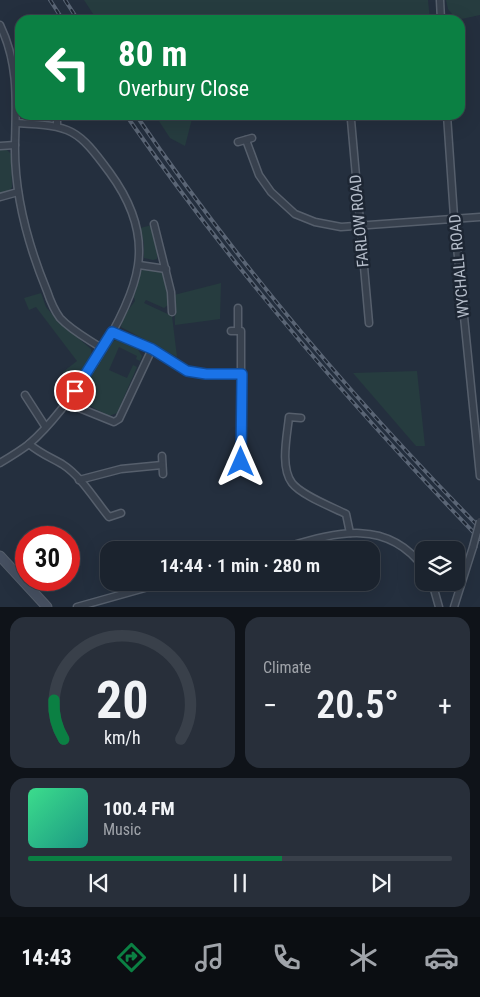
<!DOCTYPE html>
<html lang="en">
<head>
<meta charset="utf-8">
<style>
	:root { --surface:#1b232e; --page:#282f3a; --text:#f1f3f6; --muted:#a0a4aa; --line:#39404a; --accent:#0b8043 }
	body { margin:0; font-family:"Roboto Condensed",sans-serif; background:var(--page); color:var(--text); height:100vh; display:flex; flex-direction:column; font-size:19px; white-space:nowrap }
	* { box-sizing:border-box; margin:0 }
	p { font-size:16px; color:var(--muted) }
	.icon { flex:none; width:28px; height:28px; fill:none; stroke:currentColor; stroke-width:2; stroke-linecap:round; stroke-linejoin:round }
	.map { position:relative; height:607px; overflow:hidden }
	.panel { display:flex; flex-direction:column; gap:10px; padding:10px; background:#0f1319; flex:1 }
	.panel>* { flex:none }
	.guide { position:absolute; left:15px; top:15px; width:450px; height:105px; border-radius:15px; box-shadow:0 5px 20px #0002,0 0 0 1px var(--line); background:#0b8043; color:#fff; overflow:hidden }
	.buttons { position:absolute; left:415px; top:541px; display:grid; gap:10px }
	.buttons a { display:grid; place-items:center; width:50px; height:50px; border-radius:10px; background:var(--surface); box-shadow:0 5px 20px #0002,0 0 0 1px var(--line); font-size:25px }
	.speed { position:absolute; left:15px; top:526px; display:flex; gap:10px; font-size:25px; font-weight:700; text-align:center }
	.speed>* { display:grid; place-content:center; width:65px; height:65px; border-radius:50%; background:var(--surface); box-shadow:0 5px 20px #0002,0 0 0 1px var(--line); line-height:1 }
	.speed .limit { border:8px solid #d22; background:#fff; color:#111 }
	.pin { position:absolute; display:grid; place-items:center; width:42px; height:42px; color:#fff; margin:-21px; border:2px solid #fff; border-radius:50%; box-shadow:0 1px 5px #0007 }
	.me { position:absolute; width:55px; margin:-28px; rotate:0deg; stroke-linejoin:round; filter:drop-shadow(0 0 4px #0008) }
	.turn { display:flex; align-items:center; gap:18px; height:105px; padding:0 20px; font-size:22px }
	.turn .icon { width:65px; height:65px; stroke-width:2.5 }
	.turn b { display:block; font-size:35px; line-height:42px }
	.big { font-size:38px; font-weight:600; line-height:1.1 }
	.panel .tile { flex:1; display:flex; flex-direction:column; justify-content:center; gap:8px; min-width:0; padding:0 18px; border-radius:15px; background:var(--page) }
	.panel .dial { align-items:center; gap:0 }
	.dial svg { height:130px; overflow:visible; fill:none; stroke:var(--line); stroke-width:7; stroke-linecap:round; text-anchor:middle }
	.dial text { fill:var(--text); stroke:none }
	.song { display:flex; align-items:center; gap:15px }
	.cover { width:60px; height:60px; border-radius:8px; background:linear-gradient(135deg,hsl(150 70% 55%),hsl(170 70% 35%)) }
	.played { height:5px; border-radius:2px; background:linear-gradient(90deg,var(--accent) 60%,var(--line) 60%) }
	.keys { display:flex; justify-content:space-around; direction:ltr }
	.heat { display:flex; justify-content:space-between; align-items:center; font-size:28px; direction:ltr }
	.panel .tiles { flex:1; display:grid; gap:10px; grid-template-columns:1fr 1fr }
	.tile:last-child { grid-column:span 2 }
	.trip { position:absolute; left:100px; top:541px; width:280px; height:50px; border-radius:15px; background:var(--surface); box-shadow:0 5px 20px #0002,0 0 0 1px var(--line); font-weight:600; line-height:50px; text-align:center }
	.tab-bar { display:flex; height:80px; justify-content:space-around; align-items:center; background:#0b0e12; color:var(--muted) }
	.tab-bar .icon { width:35px; height:35px }
	.tab-bar .active { color:var(--accent) }
	.tab-bar b { font-size:22px; color:var(--text) }
	.map>svg:first-child { display:block }
	.green { fill:#263c3f }
	.lines { fill:none; stroke-linecap:round; stroke-linejoin:round }
	.street-casing { stroke:#565f6c; stroke-width:9 }
	.secondary-casing { stroke:#565f6c; stroke-width:11 }
	.street { stroke:#38414e; stroke-width:6 }
	.secondary { stroke:#465061; stroke-width:9 }
	.rail-casing { stroke:#5a6575; stroke-width:4 }
	.rail { stroke:#1d2633; stroke-width:2; stroke-dasharray:5.5; stroke-linecap:butt }
	.street-bridge-casing { stroke:#565f6c; stroke-width:9; stroke-linecap:butt }
	.street-bridge { stroke:#38414e; stroke-width:6 }
	.route-casing { stroke:#114b97; stroke-width:12 }
	.route { stroke:#1a73e8; stroke-width:9 }
	.labels { text-anchor:middle; dominant-baseline:central; stroke-width:5; stroke-linejoin:round; paint-order:stroke }
	.street-label { font-size:16px; fill:#b4bcc9; stroke:#1d2633 }
</style>
</head>
<body>
<div class="map">
<svg width="480" height="607" viewBox="0 0 480 607">
	<rect width="100%" height="100%" fill="#242f3e"/>
	<g class="green">
		<path d="M84 0H428L430 20H97Z"/>
		<path d="M446 0H480V15L457 20 448 9Z"/>
		<path d="M28 115H54L55 116 48 121 35 120Z"/>
		<path d="M155 115H202L192 119 185 146 170 138Z"/>
		<path d="M0 148H5L11 154 12 187 9 191 0 194Z"/>
		<path d="M152 225 159 252 157 253V259L153 260 144 258V243L140 228Z"/>
		<path d="M145 269 161 271C166 281 170 294 168 305L164 308 146 300 144 303 172 316 177 357 121 327 123 317 135 301 134 297 141 271Z"/>
		<path d="M221 283 220 319 175 325 174 295Z"/>
		<path d="M41 293 46 307 57 320 91 349 92 356 72 385 63 372 77 361 36 307 29 310 24 298Z"/>
		<path d="M117 339 137 348 142 356 140 361 136 359 137 356 119 347 109 370 127 378 133 365 137 367 117 413 109 416 77 399 76 394 111 343Z"/>
		<path d="M417 371 425 446H416L353 373Z"/>
	</g>
	<g class="lines">
		<defs>
			<g id="street">
				<path d="M440 0 441 20"/>
				<path d="M0 25C19 64 16 102 15 144 14 194 28 245 47 291 50 300 54 310 60 318 72 331 88 339 103 349"/>
				<path d="M447 115 454 217 480 476"/>
				<path d="M351 120 369 323"/>
				<path d="M57 125V115"/>
				<path d="M246 140 259 175 271 192 295 214 315 222 341 227 480 217"/>
				<path d="M238 142 252 138"/>
				<path d="M0 146 15 145"/>
				<path d="M0 197 18 192"/>
				<path d="M154 224 171 292 172 312"/>
				<path d="M139 265 166 269"/>
				<path d="M238 308V331"/>
				<path d="M112 331 152 349 187 371 205 374H242"/>
				<path d="M231 331H241V462L231 463"/>
				<path d="M25 395 45 426"/>
				<path d="M67 403 114 422 119 419 152 349"/>
				<path d="M301 418 289 417C287 436 280 467 292 483 301 495 332 507 346 514L350 533"/>
				<path d="M29 444C41 454 50 457 62 464 81 476 95 500 109 517L121 513"/>
				<path d="M162 456 163 474"/>
				<path d="M0 463C10 457 20 451 29 444 68 411 131 315 138 265 143 231 129 199 110 173 77 128 72 126 17 123"/>
				<path d="M79 480 121 469 162 465"/>
				<path d="M276 550C329 535 384 514 424 568"/>
				<path d="M432 582 439 607"/>
				<path d="M77 607 166 582"/>
				<path d="M454 607 473 547"/>
			</g>
			<path id="secondary" d="M0 556 47 607"/>
		</defs>
		<use href="#street" class="street-casing"/>
		<use href="#secondary" class="secondary-casing"/>
		<use href="#street" class="street"/>
		<use href="#secondary" class="secondary"/>
		<defs>
			<g id="rail">
				<path d="M50 0 63 20"/>
				<path d="M65 0 78 20"/>
				<path d="M126 115C231 267 351 406 480 539"/>
				<path d="M136 115C237 263 354 400 480 528"/>
			</g>
		</defs>
		<use href="#rail" class="rail-casing"/>
		<use href="#rail" class="rail"/>
		<defs>
			<path id="street-bridge" d="M473 547 480 521"/>
		</defs>
		<use href="#street-bridge" class="street-bridge-casing"/>
		<use href="#street-bridge" class="street-bridge"/>
	</g>
	<g class="lines">
		<defs>
			<path id="route" d="M75 391 112 332 152 349 187 371 206 374H242L241 462"/>
		</defs>
		<use href="#route" class="route-casing"/>
		<use href="#route" class="route"/>
	</g>
	<g class="labels">
		<g class="street-label">
			<text transform="translate(359 221) rotate(-95)">FARLOW ROAD</text>
			<text transform="translate(459 266) rotate(-95)">WYCHALL ROAD</text>
		</g>
	</g>
</svg>
<div class="buttons">
<a><svg class="icon" aria-label="layers" viewBox="0 0 24 24"><path d="M12 4l9 5-9 5-9-5zM3 14l9 5 9-5"/></svg></a>
</div>
<div class="speed"><div class="limit">30</div></div>
<div class="pin" style="left:75px;top:391px;background:#d93025"><svg class="icon" aria-label="arrive" viewBox="0 0 24 24"><path d="M6 21V4h12l-3 4 3 4H6"/></svg></div>
<svg class="me" style="left:241px;top:462px" viewBox="-20 -20 40 40"><path d="M0-17L14 15 0 8-14 15z" fill="#1a73e8" stroke="#fff" stroke-width="4"/></svg>
<div class="trip">14:44 · 1 min · 280 m</div>
<div class="guide">
<div class="turn"><svg class="icon" aria-label="left" viewBox="0 0 24 24"><path d="M17 20v-9H6M10 6l-5 5 5 5"/></svg><div><b>80 m</b>Overbury Close</div></div>
</div>
</div>
<section class="panel">
<div class="tiles">
<div class="tile dial"><svg viewBox="0 0 100 80">
<path d="M14 69A42 42 0 1 1 86 69"/>
<path d="M14 69A42 42 0 0 1 8 45" stroke="#0b8043"/>
<text x="50" y="56" font-size="32" font-weight="700">20</text>
<text x="50" y="72" font-size="11">km/h</text>
</svg></div>
<div class="tile"><p>Climate</p>
<div class="heat"><a>−</a><b class="big">20.5°</b><a>+</a></div>
</div>
<div class="tile">
<div class="song"><i class="cover"></i><div><b>100.4 FM</b><p>Music</p></div></div>
<div class="played"></div>
<div class="keys"><svg class="icon" aria-label="previous" viewBox="0 0 24 24"><path d="M18 5L8 12l10 7zM5 5v14"/></svg><svg class="icon" aria-label="pause" viewBox="0 0 24 24"><path d="M8 5v14M16 5v14"/></svg><svg class="icon" aria-label="next" viewBox="0 0 24 24"><path d="M6 5l10 7-10 7zM19 5v14"/></svg></div>
</div>
</div>
</section>
<nav class="tab-bar">
<b>14:43</b>
<svg class="icon active" aria-label="directions" viewBox="0 0 24 24"><path d="M12 3l9 9-9 9-9-9zM9 14v-3h6M13 9l2 2-2 2"/></svg>
<svg class="icon" aria-label="music" viewBox="0 0 24 24"><path d="M9 18V5l10-2v13"/><circle cx="6" cy="18" r="3"/><circle cx="16" cy="16" r="3"/></svg>
<svg class="icon" aria-label="phone" viewBox="0 0 24 24"><path d="M5 4h4l2 5-3 2q2 4 5 5l2-3 5 2v4C11 20 4 13 5 4z"/></svg>
<svg class="icon" aria-label="climate" viewBox="0 0 24 24"><path d="M12 3v18M4 7l16 10M4 17L20 7"/></svg>
<svg class="icon" aria-label="car" viewBox="0 0 24 24"><path d="M5 17H2v-5l4-1 3-4h7l3 4 3 1v5h-3M9 17h6M6 11h13"/><circle cx="7" cy="17" r="2"/><circle cx="17" cy="17" r="2"/></svg>
</nav>
</body>
</html>
